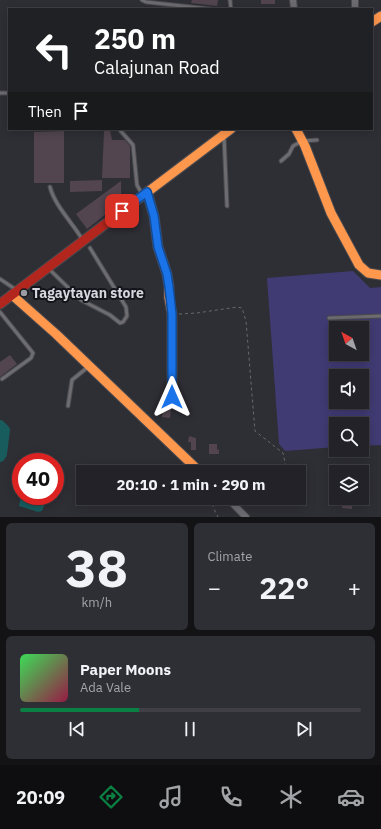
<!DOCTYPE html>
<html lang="en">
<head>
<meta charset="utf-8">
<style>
	:root { --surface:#222228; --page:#2e2f34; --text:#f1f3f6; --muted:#a2a4a8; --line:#3f3f45; --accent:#0b8043 }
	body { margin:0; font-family:"IBM Plex Sans",sans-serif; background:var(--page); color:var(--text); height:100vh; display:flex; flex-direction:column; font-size:15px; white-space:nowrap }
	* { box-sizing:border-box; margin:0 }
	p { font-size:13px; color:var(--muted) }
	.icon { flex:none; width:22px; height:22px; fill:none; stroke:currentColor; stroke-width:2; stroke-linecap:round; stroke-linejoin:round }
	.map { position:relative; height:517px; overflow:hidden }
	.details { display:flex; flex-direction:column; gap:6px; padding:6px; background:#131316; flex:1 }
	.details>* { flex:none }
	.guide { position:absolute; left:8px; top:8px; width:365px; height:122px; border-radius:0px; box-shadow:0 2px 10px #0003,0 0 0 1px var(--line); background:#202124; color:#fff; overflow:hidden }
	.needle { width:26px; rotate:320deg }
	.buttons { position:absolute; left:329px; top:321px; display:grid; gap:8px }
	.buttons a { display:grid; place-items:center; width:40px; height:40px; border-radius:0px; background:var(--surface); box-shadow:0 2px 10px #0003,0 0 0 1px var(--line); font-size:20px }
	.speed { position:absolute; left:12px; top:453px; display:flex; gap:8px; font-size:20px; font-weight:700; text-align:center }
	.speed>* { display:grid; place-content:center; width:52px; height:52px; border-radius:50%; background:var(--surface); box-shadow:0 2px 10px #0003,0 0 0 1px var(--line); line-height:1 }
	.speed .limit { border:6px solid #d22; background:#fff; color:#111 }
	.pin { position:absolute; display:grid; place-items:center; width:34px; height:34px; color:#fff; margin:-17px; border-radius:8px; box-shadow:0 2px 6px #0006 }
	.me { position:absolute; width:44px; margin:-22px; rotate:0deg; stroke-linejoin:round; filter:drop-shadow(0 0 3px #0008) }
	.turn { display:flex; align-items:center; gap:14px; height:84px; padding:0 20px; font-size:18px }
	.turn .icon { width:52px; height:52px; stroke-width:2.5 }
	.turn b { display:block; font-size:28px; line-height:34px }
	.then { display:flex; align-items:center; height:38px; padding:0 20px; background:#0003; gap:8px; font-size:15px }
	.big { font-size:30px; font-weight:800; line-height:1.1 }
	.details .tile { flex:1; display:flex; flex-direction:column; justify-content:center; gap:6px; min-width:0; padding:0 14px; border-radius:6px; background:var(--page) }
	.details .dial { align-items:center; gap:0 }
	.dial b { font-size:52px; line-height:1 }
	.song { display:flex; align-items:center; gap:12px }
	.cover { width:48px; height:48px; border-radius:6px; background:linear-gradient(135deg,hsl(130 70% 55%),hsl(340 70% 35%)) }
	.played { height:4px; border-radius:2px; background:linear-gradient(90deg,var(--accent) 35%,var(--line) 35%) }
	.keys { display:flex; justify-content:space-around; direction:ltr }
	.heat { display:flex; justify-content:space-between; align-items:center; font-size:22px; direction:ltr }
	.details .tiles { flex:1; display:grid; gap:6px; grid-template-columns:1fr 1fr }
	.tile:last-child { grid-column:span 2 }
	.trip { position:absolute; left:76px; top:465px; width:230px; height:40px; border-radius:0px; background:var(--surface); box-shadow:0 2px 10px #0003,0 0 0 1px var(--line); font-weight:800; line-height:40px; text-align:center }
	.dock { display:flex; height:64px; justify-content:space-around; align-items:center; background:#0e0e10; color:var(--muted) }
	.dock .icon { width:28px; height:28px }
	.dock .current { color:var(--accent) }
	.dock b { font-size:18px; color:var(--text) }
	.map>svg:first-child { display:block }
	.green { fill:#403b73; fill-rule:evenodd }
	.water { fill:#185c5e }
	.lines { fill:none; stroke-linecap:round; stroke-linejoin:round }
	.river { stroke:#185c5e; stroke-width:10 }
	.building { fill:#52454f }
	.lane-casing { stroke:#4a4a4f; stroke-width:5 }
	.street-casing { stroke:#4a4a4f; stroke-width:8 }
	.slow-casing { stroke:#4a4a4f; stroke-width:11 }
	.jam-casing { stroke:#4a4a4f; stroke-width:11 }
	.path { stroke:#69696d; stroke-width:1; stroke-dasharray:3 3; stroke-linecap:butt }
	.lane { stroke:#6c6c71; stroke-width:3 }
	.street { stroke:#6c6c71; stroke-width:6 }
	.slow { stroke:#ff974d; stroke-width:9 }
	.jam { stroke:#b3261e; stroke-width:9 }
	.route-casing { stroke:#114b97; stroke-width:10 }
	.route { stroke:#1a73e8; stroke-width:7 }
	.poi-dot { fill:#9b9ba4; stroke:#14141a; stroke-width:1.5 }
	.labels { text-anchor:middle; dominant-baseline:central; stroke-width:4; stroke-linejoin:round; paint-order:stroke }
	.poi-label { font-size:14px; font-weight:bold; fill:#d6d6df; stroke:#14141a; text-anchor:start }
</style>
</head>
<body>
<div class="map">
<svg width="381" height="517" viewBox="0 0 381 517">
	<rect width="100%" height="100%" fill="#2e2e35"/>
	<path class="green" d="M353 271 370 288 381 287V445L362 446V424H336V447L285 451 279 444 267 278ZM336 328H362V354H336ZM336 376H362V402H336Z"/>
	<path class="water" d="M21 496H48L42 511 38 512 19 506Z"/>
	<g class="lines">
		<path class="river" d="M0 425 5 430 2 454 0 457"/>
	</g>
	<g class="building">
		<path d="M192 0H218L217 6 191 3Z"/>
		<rect x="261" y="0" width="14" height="4"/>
		<path d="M110 130 112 140H125L130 146V178H102L104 131Z"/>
		<path d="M64 131V183H34V132Z"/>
		<path d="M102 180V191L70 192V181Z"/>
		<path d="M121 181V202L87 229 76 214Z"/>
		<path d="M10 355 17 364 0 377V362Z"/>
		<path d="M165 407 171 408 170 418 162 417 163 409H165Z"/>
		<path d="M189 436 196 438V450H191V442H188Z"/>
		<path d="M209 444H217V450L219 449V454H209Z"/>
		<path d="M343 498H352V509L342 508Z"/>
	</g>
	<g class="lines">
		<defs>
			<g id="lane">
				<path d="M142 0 146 2 210 9"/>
				<path d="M230 0 231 9"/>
				<path d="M0 93H9"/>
				<path d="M119 129 133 145 137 185 142 194"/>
				<path d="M224 136 227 206"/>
				<path d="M281 161 289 154 293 146 302 141 317 140"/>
				<path d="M50 187C55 206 72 222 82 239"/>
				<path d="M49 269 81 300 110 315 120 323 123 322 127 316 126 307 90 248"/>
				<path d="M0 279 15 289"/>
				<path d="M0 312 33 353 31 358 2 379"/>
				<path d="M329 318 381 316"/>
				<path d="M68 406 72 380 88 367"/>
			</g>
			<g id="street">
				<path d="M293 0 294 9"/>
				<path d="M355 0V9"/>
				<path d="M227 498 246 517"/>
			</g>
			<g id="slow">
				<path d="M372 22 381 16"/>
				<path d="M296 129 305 146 331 213 359 265 368 273 381 275"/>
				<path d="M147 192 154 216 158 247 167 274 169 287V298L172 314V397"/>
				<path d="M133 203 231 129"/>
				<path d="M12 295 56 334 200 472"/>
			</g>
			<path id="jam" d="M0 304 133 203"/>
		</defs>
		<use href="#lane" class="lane-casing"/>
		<use href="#street" class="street-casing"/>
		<use href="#slow" class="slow-casing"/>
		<use href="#jam" class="jam-casing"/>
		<g class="path">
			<path d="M179 314 197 313 237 307 242 308 246 321 255 431 283 453 287 472"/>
			<path d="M214 498 213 507 218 517"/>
		</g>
		<use href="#lane" class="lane"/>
		<use href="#street" class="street"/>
		<use href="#slow" class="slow"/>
		<use href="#jam" class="jam"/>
	</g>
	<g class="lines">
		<defs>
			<path id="route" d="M122 211 147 192 154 216 158 247 167 274 169 287 172 314V397"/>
		</defs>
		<use href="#route" class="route-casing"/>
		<use href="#route" class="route"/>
	</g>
	<circle class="poi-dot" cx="24" cy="293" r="4"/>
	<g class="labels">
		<g class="poi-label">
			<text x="32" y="293">Tagaytayan store</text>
		</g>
	</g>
</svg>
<div class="buttons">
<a><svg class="needle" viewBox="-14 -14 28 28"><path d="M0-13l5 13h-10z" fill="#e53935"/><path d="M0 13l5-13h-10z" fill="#a2a4a8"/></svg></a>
<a><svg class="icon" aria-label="sound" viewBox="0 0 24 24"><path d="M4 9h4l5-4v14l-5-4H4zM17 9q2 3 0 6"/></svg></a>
<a><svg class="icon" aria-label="search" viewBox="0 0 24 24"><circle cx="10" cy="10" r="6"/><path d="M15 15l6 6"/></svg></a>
<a><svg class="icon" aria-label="layers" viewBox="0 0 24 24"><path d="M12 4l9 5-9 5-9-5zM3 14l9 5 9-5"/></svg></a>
</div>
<div class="speed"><div class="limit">40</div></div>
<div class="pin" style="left:122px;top:211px;background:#d93025"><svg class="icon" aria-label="arrive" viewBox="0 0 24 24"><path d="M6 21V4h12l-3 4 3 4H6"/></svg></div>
<svg class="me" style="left:172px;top:397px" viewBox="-20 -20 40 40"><path d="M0-17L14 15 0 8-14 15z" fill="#1a73e8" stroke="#fff" stroke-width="4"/></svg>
<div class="trip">20:10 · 1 min · 290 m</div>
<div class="guide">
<div class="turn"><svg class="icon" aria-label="left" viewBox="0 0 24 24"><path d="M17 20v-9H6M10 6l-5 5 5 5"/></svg><div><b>250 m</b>Calajunan Road</div></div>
<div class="then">Then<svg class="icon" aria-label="arrive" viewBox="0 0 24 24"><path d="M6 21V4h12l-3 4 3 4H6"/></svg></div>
</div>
</div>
<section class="details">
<div class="tiles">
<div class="tile dial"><b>38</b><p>km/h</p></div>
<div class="tile"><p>Climate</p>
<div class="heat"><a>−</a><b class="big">22°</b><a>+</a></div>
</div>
<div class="tile">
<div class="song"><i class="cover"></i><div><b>Paper Moons</b><p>Ada Vale</p></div></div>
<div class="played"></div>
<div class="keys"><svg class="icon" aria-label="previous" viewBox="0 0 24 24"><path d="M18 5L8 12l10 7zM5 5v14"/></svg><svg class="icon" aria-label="pause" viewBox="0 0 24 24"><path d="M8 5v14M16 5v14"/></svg><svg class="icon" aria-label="next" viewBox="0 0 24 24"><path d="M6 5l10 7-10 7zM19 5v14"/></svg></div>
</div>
</div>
</section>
<nav class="dock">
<b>20:09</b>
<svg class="icon current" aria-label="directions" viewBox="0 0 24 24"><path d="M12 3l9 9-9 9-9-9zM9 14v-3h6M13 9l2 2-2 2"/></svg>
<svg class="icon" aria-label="music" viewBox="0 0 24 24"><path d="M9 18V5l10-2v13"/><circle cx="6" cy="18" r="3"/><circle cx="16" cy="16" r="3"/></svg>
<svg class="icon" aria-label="phone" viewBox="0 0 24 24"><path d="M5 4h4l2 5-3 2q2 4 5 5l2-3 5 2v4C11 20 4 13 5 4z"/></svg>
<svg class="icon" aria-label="climate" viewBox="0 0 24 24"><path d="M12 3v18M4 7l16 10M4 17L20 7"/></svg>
<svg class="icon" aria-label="car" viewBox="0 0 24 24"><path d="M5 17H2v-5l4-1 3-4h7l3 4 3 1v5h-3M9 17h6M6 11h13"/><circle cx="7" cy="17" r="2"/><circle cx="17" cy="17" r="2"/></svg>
</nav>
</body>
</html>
